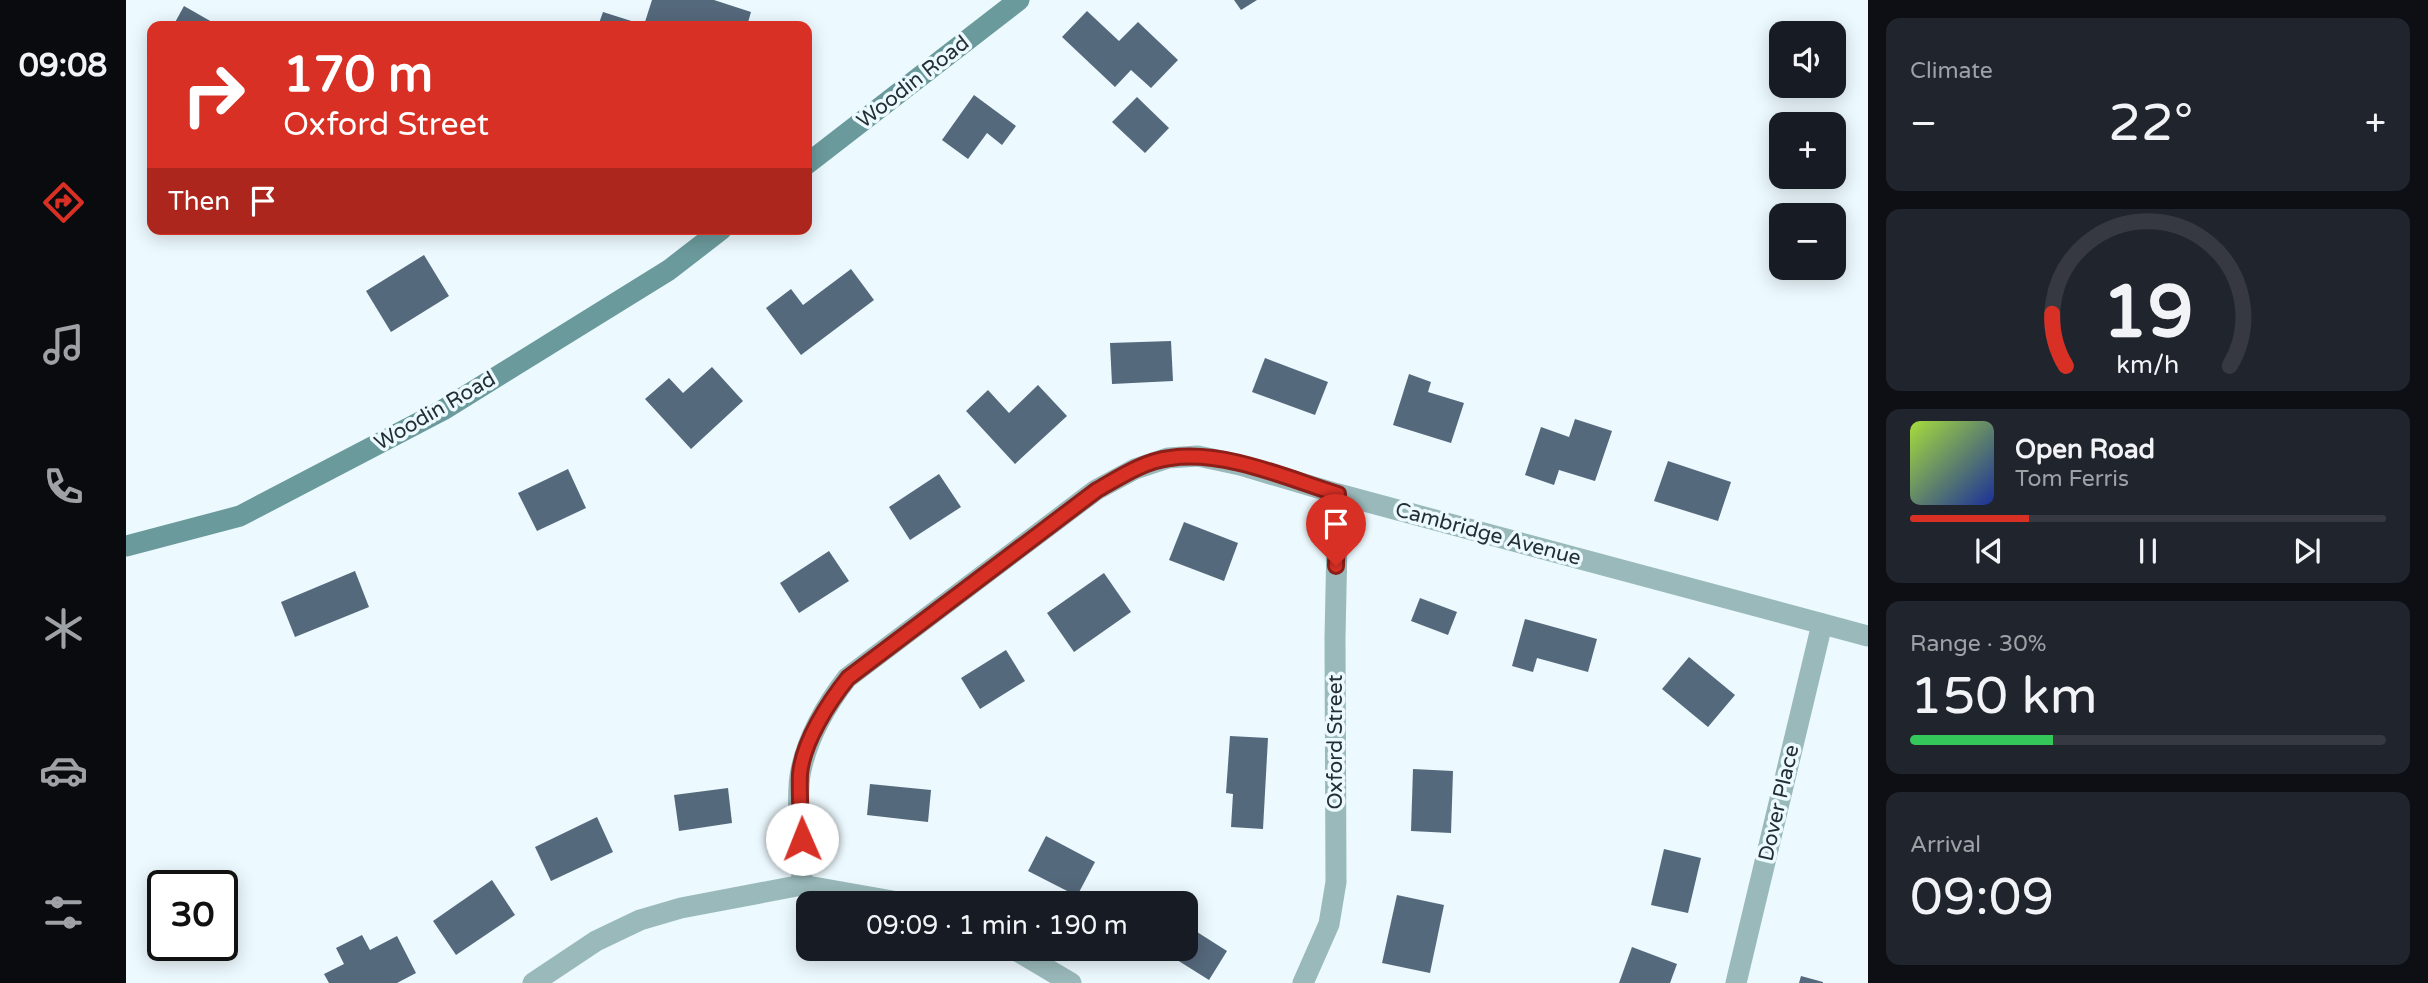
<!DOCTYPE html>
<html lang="en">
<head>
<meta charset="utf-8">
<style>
	:root { --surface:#171b24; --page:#20242c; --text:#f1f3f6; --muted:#9ea1a6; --line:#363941; --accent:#d93025 }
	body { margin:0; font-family:"Varela Round",sans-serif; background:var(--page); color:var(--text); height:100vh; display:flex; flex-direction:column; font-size:26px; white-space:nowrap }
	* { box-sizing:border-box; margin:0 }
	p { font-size:23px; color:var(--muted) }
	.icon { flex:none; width:38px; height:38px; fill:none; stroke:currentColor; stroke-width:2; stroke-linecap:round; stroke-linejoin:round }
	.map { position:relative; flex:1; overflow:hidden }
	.sheet { display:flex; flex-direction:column; gap:18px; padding:18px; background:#0d0f14; width:560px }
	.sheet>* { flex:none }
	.banner { position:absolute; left:21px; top:21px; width:665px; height:214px; border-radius:14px; box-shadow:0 4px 18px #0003; background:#d93025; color:#fff; overflow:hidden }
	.tools { position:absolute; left:1643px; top:21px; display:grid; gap:14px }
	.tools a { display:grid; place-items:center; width:77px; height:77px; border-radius:14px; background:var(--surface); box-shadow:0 4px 18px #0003; font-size:35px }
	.speed { position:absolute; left:21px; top:870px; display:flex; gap:14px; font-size:35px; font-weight:700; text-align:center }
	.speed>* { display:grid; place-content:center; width:91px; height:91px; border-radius:50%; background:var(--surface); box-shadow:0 4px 18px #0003; line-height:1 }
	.speed .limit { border:4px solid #111; border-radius:10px; background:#fff; color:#111 }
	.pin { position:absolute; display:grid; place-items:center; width:60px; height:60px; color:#fff; margin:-72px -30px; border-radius:50% 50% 50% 0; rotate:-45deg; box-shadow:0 0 7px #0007 }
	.pin .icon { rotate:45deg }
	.me { position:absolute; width:77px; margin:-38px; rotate:359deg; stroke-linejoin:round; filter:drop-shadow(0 0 5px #0008) }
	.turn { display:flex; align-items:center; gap:24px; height:147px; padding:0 21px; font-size:32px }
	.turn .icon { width:91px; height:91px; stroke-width:2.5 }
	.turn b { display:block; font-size:49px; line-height:60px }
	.then { display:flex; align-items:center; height:66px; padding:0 21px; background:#0003; gap:14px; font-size:26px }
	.big { font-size:52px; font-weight:600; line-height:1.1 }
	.sheet .widget { flex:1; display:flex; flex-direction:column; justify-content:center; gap:10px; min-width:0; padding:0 24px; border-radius:14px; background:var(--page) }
	.sheet .dial { align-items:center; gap:0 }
	.dial svg { height:182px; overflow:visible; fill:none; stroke:var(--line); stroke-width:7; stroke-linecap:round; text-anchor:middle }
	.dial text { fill:var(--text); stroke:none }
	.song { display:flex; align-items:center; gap:21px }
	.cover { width:84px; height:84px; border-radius:10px; background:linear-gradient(135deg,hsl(80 70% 55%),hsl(230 70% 35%)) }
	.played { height:7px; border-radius:4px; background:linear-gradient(90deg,var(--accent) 25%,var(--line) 25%) }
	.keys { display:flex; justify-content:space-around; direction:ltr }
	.heat { display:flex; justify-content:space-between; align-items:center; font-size:38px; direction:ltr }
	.charge { height:10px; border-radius:5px; background:linear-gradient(90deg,#34c759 30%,var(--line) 0) }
	.trip { position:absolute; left:670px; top:891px; width:402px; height:70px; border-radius:14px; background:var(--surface); box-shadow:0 4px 18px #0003; font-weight:600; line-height:70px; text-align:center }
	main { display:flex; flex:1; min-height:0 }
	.dock { display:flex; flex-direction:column; width:126px; justify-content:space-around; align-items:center; background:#090b0e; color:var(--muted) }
	.dock .icon { width:49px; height:49px }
	.dock .selected { color:var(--accent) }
	.dock b { font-size:32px; color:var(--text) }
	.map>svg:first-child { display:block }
	.building { fill:#55697c }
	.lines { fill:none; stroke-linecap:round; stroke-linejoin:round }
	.street { stroke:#9ab9ba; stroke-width:21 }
	.secondary { stroke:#6b9a9c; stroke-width:21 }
	.route-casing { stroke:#8d1f18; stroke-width:18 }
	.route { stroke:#d93025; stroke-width:12 }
	.labels { text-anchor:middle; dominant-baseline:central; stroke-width:7; stroke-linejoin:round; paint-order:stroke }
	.street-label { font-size:21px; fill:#222f34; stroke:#ecf9fe }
</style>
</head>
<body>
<main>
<nav class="dock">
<b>09:08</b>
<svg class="icon selected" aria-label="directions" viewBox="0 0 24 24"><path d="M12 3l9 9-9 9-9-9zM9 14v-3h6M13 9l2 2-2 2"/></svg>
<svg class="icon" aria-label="music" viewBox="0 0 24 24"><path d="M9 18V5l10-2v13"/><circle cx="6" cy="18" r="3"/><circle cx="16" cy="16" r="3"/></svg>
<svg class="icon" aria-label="phone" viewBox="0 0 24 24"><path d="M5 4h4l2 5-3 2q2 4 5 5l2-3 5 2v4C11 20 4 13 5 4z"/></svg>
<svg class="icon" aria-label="climate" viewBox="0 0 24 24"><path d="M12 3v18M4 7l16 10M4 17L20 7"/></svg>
<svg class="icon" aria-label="car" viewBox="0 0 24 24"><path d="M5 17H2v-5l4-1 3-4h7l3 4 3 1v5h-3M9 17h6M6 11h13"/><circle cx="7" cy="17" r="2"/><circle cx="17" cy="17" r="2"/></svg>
<svg class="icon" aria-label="filters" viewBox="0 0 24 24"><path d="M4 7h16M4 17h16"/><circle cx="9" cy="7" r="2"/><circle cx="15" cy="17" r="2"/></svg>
</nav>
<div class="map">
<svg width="1742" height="983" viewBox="0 0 1742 983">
	<rect width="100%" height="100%" fill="#ecf9fe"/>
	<g class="building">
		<path d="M526 0H588L625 12 621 26H472L477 12 518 25Z"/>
		<path d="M1108 0H1131L1115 10Z"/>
		<path d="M58 6 93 26H47Z"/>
		<path d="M961 11 993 41 1012 22 1052 60 1025 88 1005 70 989 87 936 37Z"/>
		<path d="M848 95 890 126 876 145 861 133 842 159 816 140Z"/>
		<path d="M1011 97 1043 128 1019 153 986 122Z"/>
		<path d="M298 255 323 296 265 332 240 291Z"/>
		<path d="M725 269 748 300 675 355 640 308 665 289 677 305Z"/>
		<path d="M1045 341 1047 381 986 384 984 343Z"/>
		<path d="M1139 358 1202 382 1189 415 1126 392Z"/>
		<path d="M586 367 617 401 565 449 519 399 543 378 557 393Z"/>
		<path d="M1283 374 1305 382 1302 392 1338 403 1325 443 1267 425Z"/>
		<path d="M912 385 941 416 889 464 840 411 862 390 883 413Z"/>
		<path d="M1449 419 1486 431 1469 481 1433 470 1428 485 1399 475 1415 427 1443 437Z"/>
		<path d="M1542 461 1605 482 1592 521 1528 501Z"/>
		<path d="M442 469 460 508 411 531 392 493Z"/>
		<path d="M813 474 835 507 784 540 763 507Z"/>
		<path d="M1058 522 1112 543 1098 581 1043 560Z"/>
		<path d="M703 551 723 581 673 613 654 583Z"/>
		<path d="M229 571 243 607 169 637 155 602Z"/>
		<path d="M978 573 1005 612 948 652 921 613Z"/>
		<path d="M1294 598 1331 612 1322 635 1285 621Z"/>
		<path d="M1399 619 1471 639 1462 672 1411 658 1407 672 1386 666Z"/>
		<path d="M880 650 899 681 854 709 835 678Z"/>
		<path d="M1563 657 1609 695 1582 727 1536 689Z"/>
		<path d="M1104 736 1142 738 1137 829 1105 827 1107 794 1100 793Z"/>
		<path d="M1287 769 1327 771 1325 833 1285 831Z"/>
		<path d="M744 784 805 790 802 822 741 815Z"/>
		<path d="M602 788 606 823 553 831 548 795Z"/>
		<path d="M471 817 487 852 425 881 409 847Z"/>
		<path d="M920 836 969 862 951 896 902 871Z"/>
		<path d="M1538 849 1575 858 1562 913 1525 905Z"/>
		<path d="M366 880 389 915 330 955 307 921Z"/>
		<path d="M1271 895 1318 905 1304 973 1256 963Z"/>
		<path d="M1060 925 1101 951 1083 980 1032 948H1060Z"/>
		<path d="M236 935 244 950 271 936 290 973 271 983H203L198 974 218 964 210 948Z"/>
		<path d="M1506 947 1551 964 1544 983H1493Z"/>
		<path d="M1675 976 1697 982V983H1673Z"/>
	</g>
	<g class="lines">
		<g class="street">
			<path d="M676 885C676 855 669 796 675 770 682 737 701 704 721 678L970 490 1009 469 1042 458 1072 456 1114 465 1212 494 1742 636"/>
			<path d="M886 948 945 983"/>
			<path d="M407 983 470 941 514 920 555 908 676 885 778 903"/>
			<path d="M1177 983 1203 924 1210 882 1209 638 1212 494"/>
			<path d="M1610 983 1696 624"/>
		</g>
		<g class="secondary">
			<path d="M681 164 893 0"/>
			<path d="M0 546 114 516 317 410 543 270 596 229"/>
		</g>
	</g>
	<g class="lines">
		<defs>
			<path id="route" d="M676 839C675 818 673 796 674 774 677 742 702 703 722 678L971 490C994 477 1018 461 1044 458 1099 450 1160 478 1212 494L1210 566"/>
		</defs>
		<use href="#route" class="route-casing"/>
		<use href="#route" class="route"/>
	</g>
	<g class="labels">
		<g class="street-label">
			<text transform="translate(787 82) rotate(-38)">Woodin Road</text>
			<text transform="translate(309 411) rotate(-30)">Woodin Road</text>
			<text transform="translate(1362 534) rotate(15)">Cambridge Avenue</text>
			<text transform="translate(1209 742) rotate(-90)">Oxford Street</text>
			<text transform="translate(1653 803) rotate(-77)">Dover Place</text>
		</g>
	</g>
</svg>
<div class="tools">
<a><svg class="icon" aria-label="sound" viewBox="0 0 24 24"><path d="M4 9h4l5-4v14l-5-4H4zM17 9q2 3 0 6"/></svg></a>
<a>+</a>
<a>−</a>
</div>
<div class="speed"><div class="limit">30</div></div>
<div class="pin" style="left:1210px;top:566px;background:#d93025"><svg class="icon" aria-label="arrive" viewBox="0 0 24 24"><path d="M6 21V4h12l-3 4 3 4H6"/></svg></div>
<svg class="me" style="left:676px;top:839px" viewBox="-20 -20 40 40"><circle r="19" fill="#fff"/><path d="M0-13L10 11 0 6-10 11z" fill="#d93025"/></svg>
<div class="trip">09:09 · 1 min · 190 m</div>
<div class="banner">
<div class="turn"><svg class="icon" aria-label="right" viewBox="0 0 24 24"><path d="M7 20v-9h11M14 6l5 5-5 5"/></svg><div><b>170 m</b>Oxford Street</div></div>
<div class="then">Then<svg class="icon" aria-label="arrive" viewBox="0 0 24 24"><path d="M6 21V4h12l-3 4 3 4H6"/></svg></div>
</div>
</div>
<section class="sheet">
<div class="widget"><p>Climate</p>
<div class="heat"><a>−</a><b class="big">22°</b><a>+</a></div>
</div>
<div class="widget dial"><svg viewBox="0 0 100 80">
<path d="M14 69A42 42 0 1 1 86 69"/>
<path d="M14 69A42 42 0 0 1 8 46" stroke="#d93025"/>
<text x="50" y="56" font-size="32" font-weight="700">19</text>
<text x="50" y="72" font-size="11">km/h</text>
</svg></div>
<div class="widget">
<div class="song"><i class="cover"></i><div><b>Open Road</b><p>Tom Ferris</p></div></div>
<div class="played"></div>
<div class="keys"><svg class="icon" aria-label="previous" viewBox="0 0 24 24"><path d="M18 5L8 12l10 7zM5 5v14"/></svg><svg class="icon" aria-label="pause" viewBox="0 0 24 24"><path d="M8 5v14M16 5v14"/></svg><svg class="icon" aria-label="next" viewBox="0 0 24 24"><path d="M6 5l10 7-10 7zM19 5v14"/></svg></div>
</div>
<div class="widget"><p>Range · 30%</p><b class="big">150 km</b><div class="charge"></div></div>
<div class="widget"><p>Arrival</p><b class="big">09:09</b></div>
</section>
</main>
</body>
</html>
